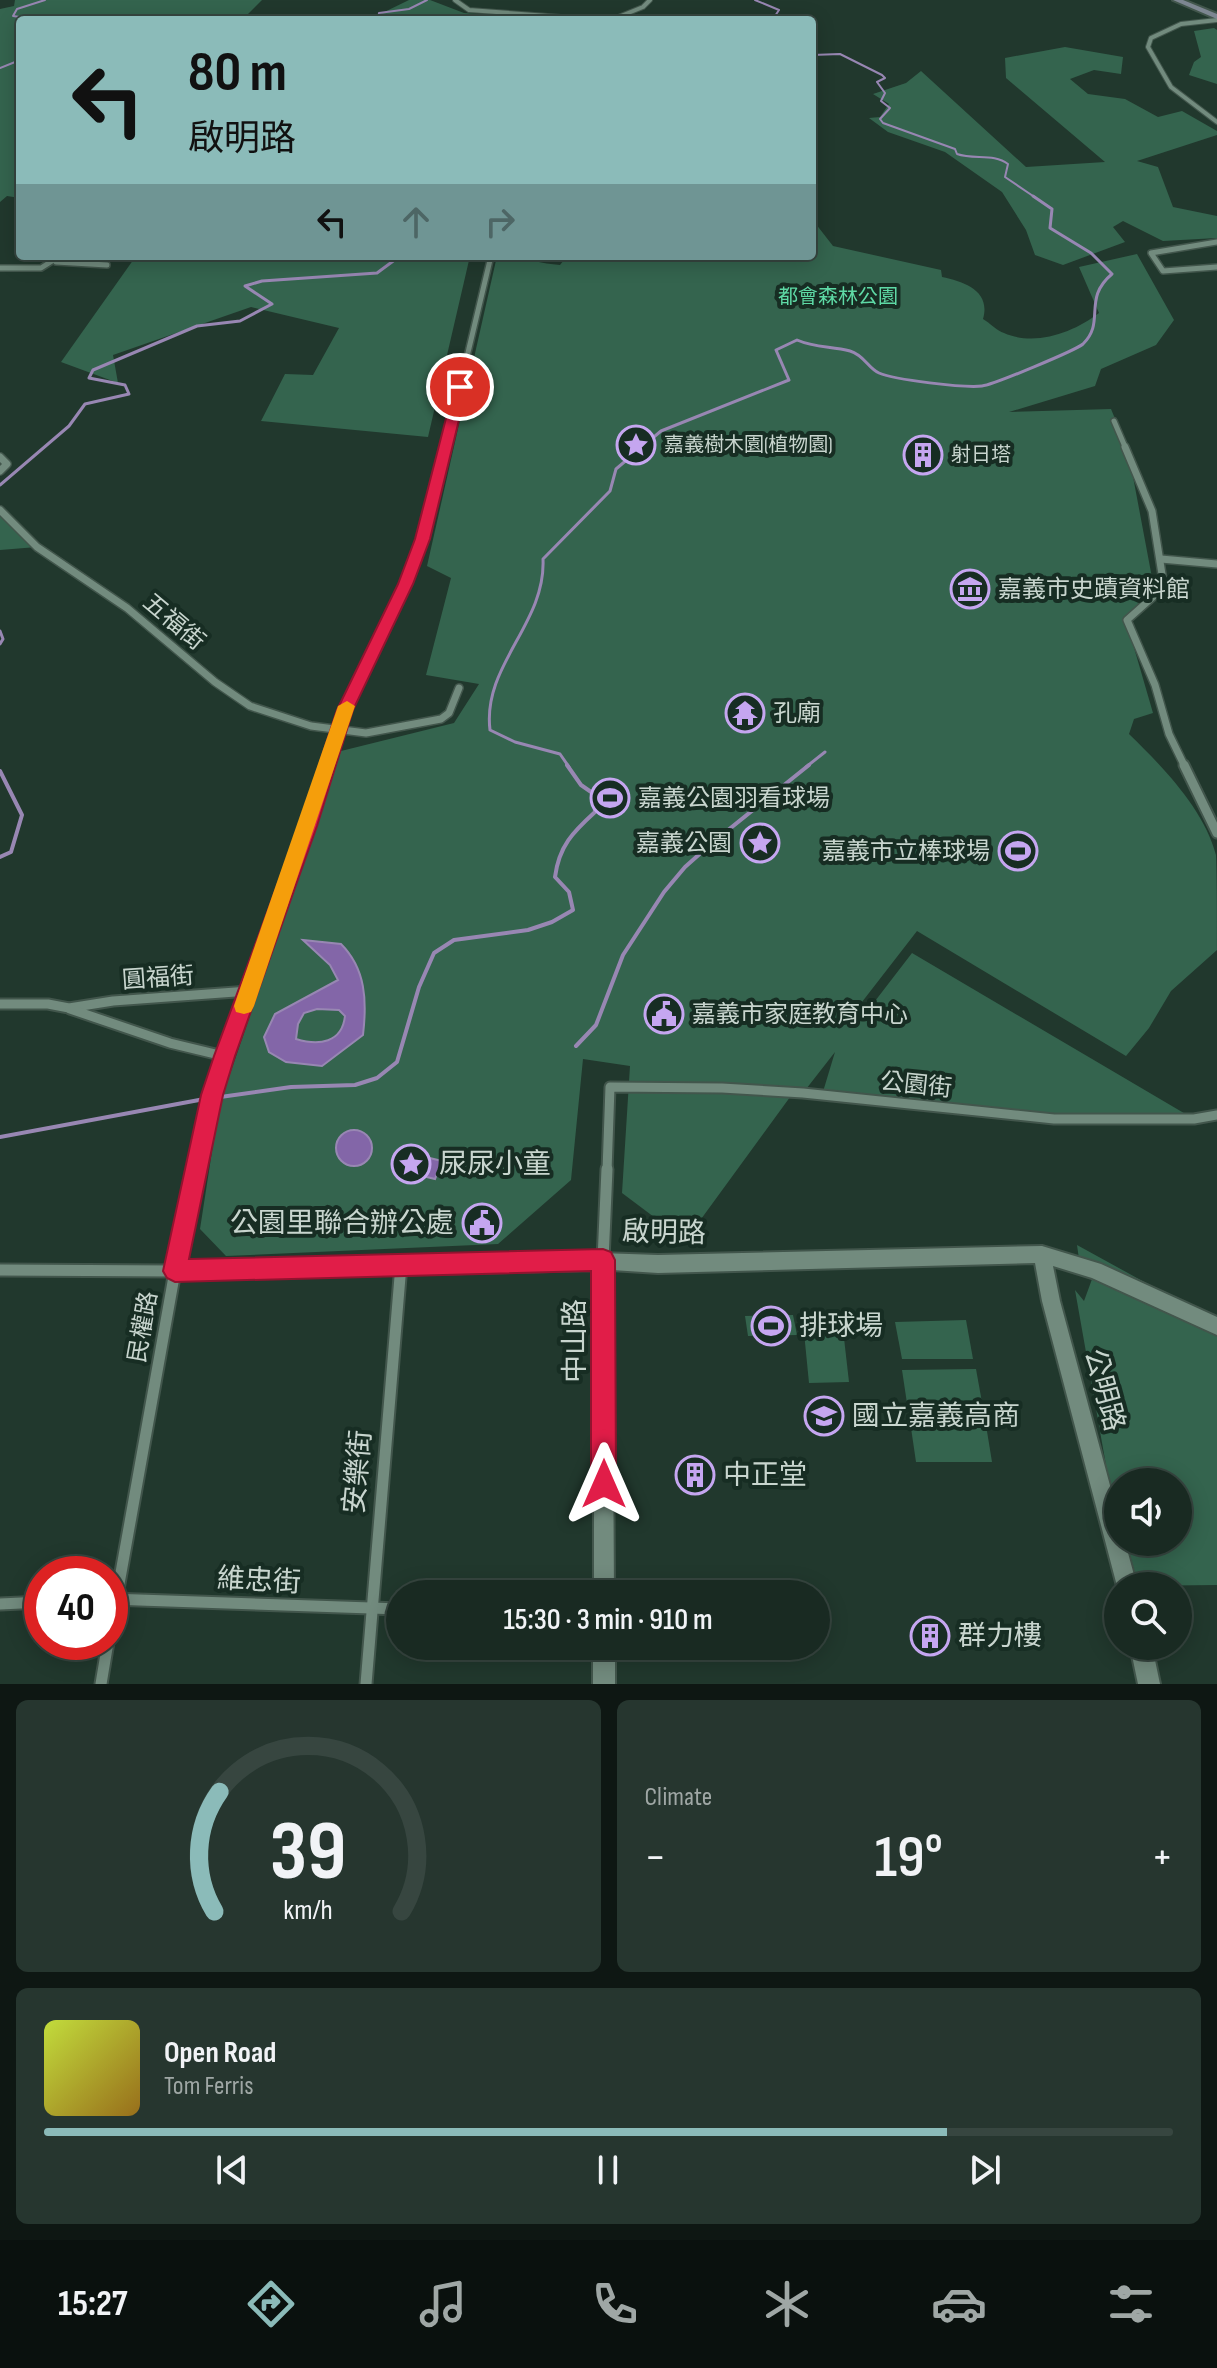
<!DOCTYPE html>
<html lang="en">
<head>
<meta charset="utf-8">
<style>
	:root { --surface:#192a22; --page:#26362f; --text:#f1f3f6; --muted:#9fa7a5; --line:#374640; --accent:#8bbbb9 }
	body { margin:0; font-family:"Sofia Sans Condensed","Noto Sans TC",sans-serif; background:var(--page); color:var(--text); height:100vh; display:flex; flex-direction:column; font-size:30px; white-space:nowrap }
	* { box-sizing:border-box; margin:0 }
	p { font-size:26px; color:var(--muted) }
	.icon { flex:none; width:44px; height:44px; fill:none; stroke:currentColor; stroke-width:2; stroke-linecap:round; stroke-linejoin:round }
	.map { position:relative; height:1684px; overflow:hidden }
	.drawer { display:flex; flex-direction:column; gap:16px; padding:16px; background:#0e1713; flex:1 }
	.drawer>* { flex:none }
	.top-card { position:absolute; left:16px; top:16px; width:800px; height:244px; border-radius:8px; box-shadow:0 4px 20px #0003,0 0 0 2px var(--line); background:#8bbbb9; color:#111; overflow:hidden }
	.tools { position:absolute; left:1104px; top:1468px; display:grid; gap:16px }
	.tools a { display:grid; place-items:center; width:88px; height:88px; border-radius:50%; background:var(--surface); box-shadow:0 4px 20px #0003,0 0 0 2px var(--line); font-size:40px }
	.speed { position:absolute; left:24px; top:1556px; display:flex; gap:16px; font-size:40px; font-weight:700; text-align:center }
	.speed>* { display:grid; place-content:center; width:104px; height:104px; border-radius:50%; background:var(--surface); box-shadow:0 4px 20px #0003,0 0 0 2px var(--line); line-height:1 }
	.speed .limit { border:12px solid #d22; background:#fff; color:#111 }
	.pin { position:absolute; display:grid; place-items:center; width:68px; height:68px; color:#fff; margin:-34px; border:4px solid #fff; border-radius:50%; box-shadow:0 2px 8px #0007 }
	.me { position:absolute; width:88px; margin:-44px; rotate:0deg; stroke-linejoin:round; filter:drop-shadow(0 0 6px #0008) }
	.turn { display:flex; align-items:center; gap:28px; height:168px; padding:0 40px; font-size:36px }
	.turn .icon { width:104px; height:104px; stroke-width:2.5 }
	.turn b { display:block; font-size:56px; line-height:68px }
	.lanes { display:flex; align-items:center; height:76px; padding:0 40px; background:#0003; justify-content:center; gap:40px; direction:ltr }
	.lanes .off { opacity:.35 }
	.big { font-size:60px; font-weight:600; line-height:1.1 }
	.drawer .tile { flex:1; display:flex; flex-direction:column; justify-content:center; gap:12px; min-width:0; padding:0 28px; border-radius:12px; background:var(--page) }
	.drawer .dial { align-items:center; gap:0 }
	.dial svg { height:208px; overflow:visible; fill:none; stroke:var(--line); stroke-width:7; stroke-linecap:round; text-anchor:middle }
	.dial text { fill:var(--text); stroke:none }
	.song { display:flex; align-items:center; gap:24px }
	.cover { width:96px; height:96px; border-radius:12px; background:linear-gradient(135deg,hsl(70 70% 55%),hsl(40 70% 35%)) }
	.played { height:8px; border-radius:4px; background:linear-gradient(90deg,var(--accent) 80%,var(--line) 80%) }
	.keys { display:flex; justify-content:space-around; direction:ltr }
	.heat { display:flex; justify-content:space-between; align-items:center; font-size:44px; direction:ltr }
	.drawer .tiles { flex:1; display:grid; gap:16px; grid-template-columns:1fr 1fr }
	.tile:last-child { grid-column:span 2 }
	.trip { position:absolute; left:386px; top:1580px; width:444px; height:80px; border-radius:40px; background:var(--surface); box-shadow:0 4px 20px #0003,0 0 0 2px var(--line); font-weight:600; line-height:80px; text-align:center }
	.dock { display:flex; height:128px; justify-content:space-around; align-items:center; background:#0a110e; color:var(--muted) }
	.dock .icon { width:56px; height:56px }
	.dock .active { color:var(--accent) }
	.dock b { font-size:36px; color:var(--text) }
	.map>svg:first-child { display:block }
	.green { fill:#34644e }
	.water { fill:#8366a8; stroke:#9887b3; stroke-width:2; fill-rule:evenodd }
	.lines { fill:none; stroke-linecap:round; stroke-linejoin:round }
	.stream-far2 { stroke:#9887b3; stroke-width:2 }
	.stream-far1 { stroke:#9887b3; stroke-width:3 }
	.stream { stroke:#9887b3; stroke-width:4 }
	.minor-far4-casing { stroke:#42564c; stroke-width:6 }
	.minor-far3-casing { stroke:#42564c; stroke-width:8 }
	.minor-far2-casing { stroke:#42564c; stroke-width:10 }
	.minor-far1-casing { stroke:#42564c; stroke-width:13 }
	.minor-casing { stroke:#42564c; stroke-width:15 }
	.tertiary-casing { stroke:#42564c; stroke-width:4 }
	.secondary-casing { stroke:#42564c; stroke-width:4 }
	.minor-far4 { stroke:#728b7e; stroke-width:4 }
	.minor-far3 { stroke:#728b7e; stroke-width:5 }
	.minor-far2 { stroke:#728b7e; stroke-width:7 }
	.minor-far1 { stroke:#728b7e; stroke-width:9 }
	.minor { stroke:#728b7e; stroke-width:11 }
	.tertiary { fill:#728b7e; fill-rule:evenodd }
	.secondary { fill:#7d8691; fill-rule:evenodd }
	.route { fill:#e11d48; stroke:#92132f; stroke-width:2 }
	.slow { fill:#f59e0b }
	.labels { text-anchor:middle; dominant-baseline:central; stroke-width:8; stroke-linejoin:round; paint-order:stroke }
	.far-park-label { font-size:20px; fill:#5ed9a5; stroke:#172d23 }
	.far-poi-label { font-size:20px; fill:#c8d5ce; stroke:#172d23; text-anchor:start }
	.poi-label { font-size:24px; fill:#c8d5ce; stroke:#172d23; text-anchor:start }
	.street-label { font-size:24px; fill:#c8d5ce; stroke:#172d23 }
	.near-poi-label { font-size:28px; fill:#c8d5ce; stroke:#172d23; text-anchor:start }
	.near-street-label { font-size:28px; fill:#c8d5ce; stroke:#172d23 }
</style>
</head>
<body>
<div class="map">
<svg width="1217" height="1684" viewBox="0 0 1217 1684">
	<rect width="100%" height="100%" fill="#21382d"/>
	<g class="green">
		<path d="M15 0H262L242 20H20V198L7 196 0 202V9L14 6Z"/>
		<path d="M409 0H430L464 13 565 20H368Z"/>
		<path d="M1214 28 1217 30V84L1189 75 1194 62 1201 57 1194 31Z"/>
		<path d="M1065 47 1123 57 1121 74 1094 70 1070 79 1088 94 1125 99 1158 117 1182 111 1217 131V135L1137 161 1158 167 1173 207 1217 216V238L1163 241 1123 221 1113 227 1125 242 1063 265 1035 255 1026 230 1002 192 945 152 888 132 869 118 880 117 889 104 873 94 906 83 921 71 1026 167 1105 162 1006 78 1005 58Z"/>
		<path d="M812 219 833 246 941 270 942 277C965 282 991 291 983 319 990 323 997 331 1004 333 1036 347 1074 332 1099 313L1079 267 1137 254 1174 320 1156 345 1101 369 1095 386 1009 412 1111 409 1128 450 1153 583 1126 620 1153 713 1134 719 1129 734C1162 766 1204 809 1216 855 1217 877 1217 925 1217 950L1171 991 1149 1028 1126 1056 917 931 855 1011 862 1018 912 953 1194 1119 1035 1117 822 1095 835 1052 803 1093H793L696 1226 678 1235 622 1193 630 1066 583 1059 571 1180 498 1244 226 1256 200 1229 219 1106 341 751 454 723 479 684 426 675 451 578 427 566 497 256C519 256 538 264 560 265L567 256H812Z"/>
		<path d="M136 256H470L428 437 261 421 285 374 313 375 339 328 251 307 113 355 118 383 61 362Z"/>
		<path d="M0 510 37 547 0 550Z"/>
		<path d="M1077 1245 1217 1322V1585L1127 1586 1120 1542H1178V1482H1118V1533L1075 1290 1084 1301 1095 1271 1080 1266Z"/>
		<path d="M802 1312H841L849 1382 809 1383Z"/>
		<path d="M793 1315 797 1335 748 1336 745 1316Z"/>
		<path d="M966 1320 973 1359H902L895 1322Z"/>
		<path d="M976 1369 983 1408 908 1410 902 1370Z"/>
		<path d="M985 1419 992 1462H916L910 1421Z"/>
	</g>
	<g class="water">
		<path d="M303 940 341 944C366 969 367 1001 363 1035L322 1066 286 1062 269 1052 264 1037 275 1014 338 980 330 965ZM317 1009 339 1010 345 1016C342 1043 319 1046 296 1039L298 1024 304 1013Z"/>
		<circle cx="354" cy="1148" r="18"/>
		<path d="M409 1153 442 1161 435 1179 402 1171Z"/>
	</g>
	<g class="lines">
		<g class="stream-far2">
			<path d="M755 0 779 10 775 16 781 20"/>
			<path d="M40 20 13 16 17 9 45 0"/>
			<path d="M378 20 379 13 409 9 427 0"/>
			<path d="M812 55 840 54 882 75 885 78 877 82 885 93 881 101 890 108 880 119 883 123 955 149 957 154C974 160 994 153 1008 164L1005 177 1036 198"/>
			<path d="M0 68 20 60"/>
		</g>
		<g class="stream-far1">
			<path d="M0 485 69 426 85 404 129 394 125 385 89 378 93 370 197 326 240 321 272 304 245 286 262 281 377 273 400 256"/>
			<path d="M0 631 3 639 0 644"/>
			<path d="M569 767 560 754 515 742 490 730C482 665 546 624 543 559L610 491 616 469 661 431 789 380 776 350 797 340C815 348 832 346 850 351 864 355 868 368 879 373 895 380 964 388 982 386 993 385 1076 350 1083 344 1106 322 1082 299 1112 274L1091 253 1050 228 1052 209 1033 196"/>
			<path d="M806 767 825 752"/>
		</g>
		<g class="stream">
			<path d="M0 771 22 815 11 852 0 857"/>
			<path d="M576 1046 596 1025 623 955 664 892 685 867 712 843 809 765"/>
			<path d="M0 1137 199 1100 291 1087 355 1085 377 1078 397 1062 419 987 434 953 454 940 528 930 552 922 573 910 569 892 555 877C559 846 573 832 595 812L594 794 581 785 567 765"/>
		</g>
		<defs>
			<g id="minor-far4">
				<path d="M455 0 469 10 601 20"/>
				<path d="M611 20 643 7 650 0"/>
				<path d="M1217 20 1181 24 1151 38 1148 47 1171 87 1217 122"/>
			</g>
			<g id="minor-far3">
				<path d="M1217 242 1151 253 1163 271 1217 267"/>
				<path d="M56 262 107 265"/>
				<path d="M0 268H41L60 256"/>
				<path d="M1114 421 1126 449"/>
				<path d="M445 449 491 256"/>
			</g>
			<g id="minor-far2">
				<path d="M1125 447 1152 511 1164 587 1127 620 1155 685 1169 734 1185 767"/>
				<path d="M0 457 7 464 0 471"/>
				<path d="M0 510 37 547 127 608 215 682 250 706 311 726 366 733 441 719 449 713 459 688"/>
				<path d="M1161 559 1217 564"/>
				<path d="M325 767 345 710 405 584 425 531 445 447"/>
			</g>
			<g id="minor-far1">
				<path d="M1184 765 1217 833"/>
				<path d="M0 1004H48L69 1008 113 1001 249 991"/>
				<path d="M70 1009 170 1043 224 1056"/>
				<path d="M196 1171 212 1095 326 765"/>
				<path d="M607 1171 610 1087 722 1088 803 1093 1054 1119H1194L1217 1115"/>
			</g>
			<g id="minor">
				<path d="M603 1260 607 1169"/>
				<path d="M0 1270 174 1271"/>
				<path d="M110 1599 400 1609"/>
				<path d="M0 1604 42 1602"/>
				<path d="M110 1634 175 1271 196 1169"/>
				<path d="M101 1684 108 1642"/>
				<path d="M366 1684 401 1265"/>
			</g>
			<g id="tertiary">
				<path d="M1042 1246 1101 1264 1217 1317V1335L1092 1278 1053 1266 1060 1301 1118 1515V1542H1125L1137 1586H1118V1589L1117 1586 1042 1301 1035 1263 658 1273 612 1270 614 1594H594V1270L175 1280 169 1277 166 1271 169 1265 175 1262 571 1252 658 1255Z"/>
				<rect x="593" y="1646" width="22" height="38"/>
				<path d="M1130 1646H1152L1160 1684H1138Z"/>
			</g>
			<path id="secondary" d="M1173 0H1183L1217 14V19Z"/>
		</defs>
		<use href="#minor-far4" class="minor-far4-casing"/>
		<use href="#minor-far3" class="minor-far3-casing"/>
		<use href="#minor-far2" class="minor-far2-casing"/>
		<use href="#minor-far1" class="minor-far1-casing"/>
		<use href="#minor" class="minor-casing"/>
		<use href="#tertiary" class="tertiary-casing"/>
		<use href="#secondary" class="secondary-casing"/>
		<use href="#minor-far4" class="minor-far4"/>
		<use href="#minor-far3" class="minor-far3"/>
		<use href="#minor-far2" class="minor-far2"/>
		<use href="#minor-far1" class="minor-far1"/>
		<use href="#minor" class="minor"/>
		<use href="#tertiary" class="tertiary"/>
		<use href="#secondary" class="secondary"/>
	</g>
	<path class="route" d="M460 383 467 387 430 539 413 584 353 710 317 826 235 1056 223 1095 189 1259 603 1249 611 1252 615 1260 616 1484 613 1493 604 1496 595 1493 591 1484V1271L175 1282 167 1278 163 1271 201 1095 214 1056 299 826 337 710 398 584 415 539 454 387Z"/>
	<path class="slow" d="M347 701 355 706 254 1006 251 1012 244 1014 236 1012 234 1006 338 706Z"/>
	<defs>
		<symbol id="sight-ring" viewBox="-11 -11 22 22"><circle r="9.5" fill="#172d23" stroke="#c5a6f0" stroke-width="1.5"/><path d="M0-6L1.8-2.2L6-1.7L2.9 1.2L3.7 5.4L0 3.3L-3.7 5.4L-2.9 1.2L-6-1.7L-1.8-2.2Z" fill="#c5a6f0"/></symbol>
		<symbol id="building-ring" viewBox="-11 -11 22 22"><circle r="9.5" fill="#172d23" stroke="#c5a6f0" stroke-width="1.5"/><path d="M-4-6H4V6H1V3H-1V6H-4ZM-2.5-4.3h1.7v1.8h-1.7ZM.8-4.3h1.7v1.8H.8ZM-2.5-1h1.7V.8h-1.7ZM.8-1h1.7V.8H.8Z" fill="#c5a6f0"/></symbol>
		<symbol id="museum-ring" viewBox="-11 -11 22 22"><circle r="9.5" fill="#172d23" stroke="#c5a6f0" stroke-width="1.5"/><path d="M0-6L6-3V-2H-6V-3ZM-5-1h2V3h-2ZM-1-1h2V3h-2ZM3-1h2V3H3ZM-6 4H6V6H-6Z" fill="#c5a6f0"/></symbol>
		<symbol id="temple-ring" viewBox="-11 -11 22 22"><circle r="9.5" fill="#172d23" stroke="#c5a6f0" stroke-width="1.5"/><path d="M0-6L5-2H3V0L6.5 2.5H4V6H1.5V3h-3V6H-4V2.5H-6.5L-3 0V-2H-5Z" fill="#c5a6f0"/></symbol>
		<symbol id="stadium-ring" viewBox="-11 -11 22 22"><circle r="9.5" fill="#172d23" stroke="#c5a6f0" stroke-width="1.5"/><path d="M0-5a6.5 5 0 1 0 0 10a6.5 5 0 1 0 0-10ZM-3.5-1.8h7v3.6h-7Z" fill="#c5a6f0"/></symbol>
		<symbol id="civic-ring" viewBox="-11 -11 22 22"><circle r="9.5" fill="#172d23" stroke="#c5a6f0" stroke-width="1.5"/><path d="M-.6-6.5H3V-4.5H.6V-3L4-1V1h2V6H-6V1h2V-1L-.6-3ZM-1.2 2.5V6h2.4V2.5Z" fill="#c5a6f0"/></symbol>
		<symbol id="school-ring" viewBox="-11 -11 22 22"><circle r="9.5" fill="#172d23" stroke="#c5a6f0" stroke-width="1.5"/><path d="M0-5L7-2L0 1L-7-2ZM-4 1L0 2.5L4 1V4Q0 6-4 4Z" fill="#c5a6f0"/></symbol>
	</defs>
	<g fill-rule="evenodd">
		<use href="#sight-ring" x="614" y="423" width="44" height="44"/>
		<use href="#building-ring" x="901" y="433" width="44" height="44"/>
		<use href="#museum-ring" x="948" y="567" width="44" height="44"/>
		<use href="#temple-ring" x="723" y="691" width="44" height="44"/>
		<use href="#stadium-ring" x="588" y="776" width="44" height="44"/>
		<use href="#sight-ring" x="738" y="821" width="44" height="44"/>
		<use href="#stadium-ring" x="996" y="829" width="44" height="44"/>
		<use href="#civic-ring" x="642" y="992" width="44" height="44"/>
		<use href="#sight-ring" x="389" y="1142" width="44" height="44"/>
		<use href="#civic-ring" x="460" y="1201" width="44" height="44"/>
		<use href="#stadium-ring" x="749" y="1304" width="44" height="44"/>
		<use href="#school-ring" x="802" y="1394" width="44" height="44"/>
		<use href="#building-ring" x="673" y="1453" width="44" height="44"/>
		<use href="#building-ring" x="908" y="1614" width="44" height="44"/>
	</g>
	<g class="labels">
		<g class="far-park-label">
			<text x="838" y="297">都會森林公園</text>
		</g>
		<g class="far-poi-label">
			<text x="664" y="445">嘉義樹木園(植物園)</text>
			<text x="951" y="455">射日塔</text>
		</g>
		<g class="poi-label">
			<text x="998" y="589">嘉義市史蹟資料館</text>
			<text x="773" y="713">孔廟</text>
			<text x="638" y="798">嘉義公園羽看球場</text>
			<text x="732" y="843" text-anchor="end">嘉義公園</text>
			<text x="990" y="851" text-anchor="end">嘉義市立棒球場</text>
			<text x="692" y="1014">嘉義市家庭教育中心</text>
		</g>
		<g class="street-label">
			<text transform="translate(174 622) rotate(40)">五福街</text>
			<text transform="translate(158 978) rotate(-4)">圓福街</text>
			<text transform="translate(916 1085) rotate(6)">公園街</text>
			<text transform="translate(143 1327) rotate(-80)">民權路</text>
		</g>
		<g class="near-poi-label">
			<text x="439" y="1164">尿尿小童</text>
			<text x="454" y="1223" text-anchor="end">公園里聯合辦公處</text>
			<text x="799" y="1326">排球場</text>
			<text x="852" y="1416">國立嘉義高商</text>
			<text x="723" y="1475">中正堂</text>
			<text x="958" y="1636">群力樓</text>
		</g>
		<g class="near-street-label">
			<text transform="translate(664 1233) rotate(1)">啟明路</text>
			<text transform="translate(575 1341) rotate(-90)">中山路</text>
			<text transform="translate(1104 1390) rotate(75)">公明路</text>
			<text transform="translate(358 1472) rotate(-85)">安樂街</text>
			<text transform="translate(259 1581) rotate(3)">維忠街</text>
		</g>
	</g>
</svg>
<div class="tools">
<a><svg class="icon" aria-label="sound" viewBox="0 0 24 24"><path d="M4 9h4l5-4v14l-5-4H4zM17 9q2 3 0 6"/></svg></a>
<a><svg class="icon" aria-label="search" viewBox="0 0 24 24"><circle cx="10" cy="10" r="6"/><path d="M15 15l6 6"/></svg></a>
</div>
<div class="speed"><div class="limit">40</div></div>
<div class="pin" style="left:460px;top:387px;background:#d93025"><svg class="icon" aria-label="arrive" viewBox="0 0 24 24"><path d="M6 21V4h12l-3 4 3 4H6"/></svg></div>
<svg class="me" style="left:604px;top:1484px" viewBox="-20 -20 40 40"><path d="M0-17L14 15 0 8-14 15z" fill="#e11d48" stroke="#fff" stroke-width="4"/></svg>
<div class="trip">15:30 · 3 min · 910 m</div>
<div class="top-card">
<div class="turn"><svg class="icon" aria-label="left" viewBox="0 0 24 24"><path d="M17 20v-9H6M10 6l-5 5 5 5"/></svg><div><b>80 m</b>啟明路</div></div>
<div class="lanes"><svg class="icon" aria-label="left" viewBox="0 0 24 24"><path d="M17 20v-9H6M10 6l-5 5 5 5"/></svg><svg class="icon off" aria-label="ahead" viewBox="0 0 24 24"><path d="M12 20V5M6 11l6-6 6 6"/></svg><svg class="icon off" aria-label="right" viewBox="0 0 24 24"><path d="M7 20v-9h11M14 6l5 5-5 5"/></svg></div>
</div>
</div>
<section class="drawer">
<div class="tiles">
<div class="tile dial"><svg viewBox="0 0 100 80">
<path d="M14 69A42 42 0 1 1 86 69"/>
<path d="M14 69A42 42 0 0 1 16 23" stroke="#8bbbb9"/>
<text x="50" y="56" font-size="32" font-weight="700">39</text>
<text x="50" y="72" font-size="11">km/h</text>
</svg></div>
<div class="tile"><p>Climate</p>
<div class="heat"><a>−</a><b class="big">19°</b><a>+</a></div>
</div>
<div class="tile">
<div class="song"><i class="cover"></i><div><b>Open Road</b><p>Tom Ferris</p></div></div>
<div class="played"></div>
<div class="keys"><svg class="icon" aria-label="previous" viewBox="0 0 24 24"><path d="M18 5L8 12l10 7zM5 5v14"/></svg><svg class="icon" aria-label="pause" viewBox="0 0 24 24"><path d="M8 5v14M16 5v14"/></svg><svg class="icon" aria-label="next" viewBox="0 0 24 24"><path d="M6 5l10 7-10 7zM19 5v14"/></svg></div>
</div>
</div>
</section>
<nav class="dock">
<b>15:27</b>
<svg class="icon active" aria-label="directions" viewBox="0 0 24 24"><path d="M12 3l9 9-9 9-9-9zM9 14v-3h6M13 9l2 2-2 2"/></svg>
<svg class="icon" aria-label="music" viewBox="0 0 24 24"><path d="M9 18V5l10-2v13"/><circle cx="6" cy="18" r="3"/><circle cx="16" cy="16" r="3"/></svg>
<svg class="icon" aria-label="phone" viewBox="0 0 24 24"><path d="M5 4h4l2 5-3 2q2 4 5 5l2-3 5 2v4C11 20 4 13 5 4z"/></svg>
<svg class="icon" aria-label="climate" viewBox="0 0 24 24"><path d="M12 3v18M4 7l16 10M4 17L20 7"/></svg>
<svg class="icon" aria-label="car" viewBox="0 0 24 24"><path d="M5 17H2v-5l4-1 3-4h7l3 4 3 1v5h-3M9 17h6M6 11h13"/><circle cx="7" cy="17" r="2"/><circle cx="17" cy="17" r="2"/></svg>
<svg class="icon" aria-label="filters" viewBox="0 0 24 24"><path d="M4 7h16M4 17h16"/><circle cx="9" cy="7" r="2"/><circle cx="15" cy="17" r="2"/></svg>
</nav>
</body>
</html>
